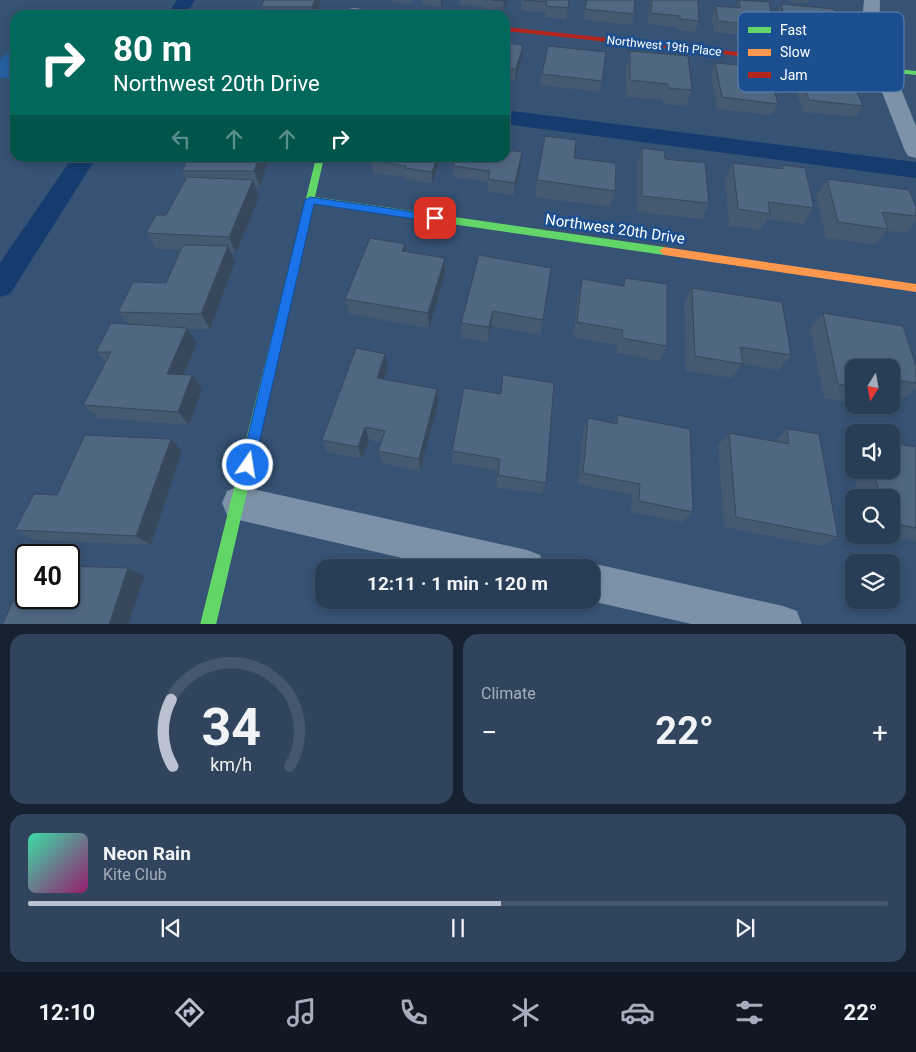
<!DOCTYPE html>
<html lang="en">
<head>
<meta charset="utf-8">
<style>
	:root { --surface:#283e57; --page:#30455d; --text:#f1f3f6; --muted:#a5aeba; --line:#44576d; --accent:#b9c2ce }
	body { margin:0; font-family:Roboto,sans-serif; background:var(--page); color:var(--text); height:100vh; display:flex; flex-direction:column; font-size:19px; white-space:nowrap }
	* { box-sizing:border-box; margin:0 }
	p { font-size:16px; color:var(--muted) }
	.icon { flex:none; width:28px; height:28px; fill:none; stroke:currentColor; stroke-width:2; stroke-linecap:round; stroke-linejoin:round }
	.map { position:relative; height:624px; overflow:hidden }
	.panel { display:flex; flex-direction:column; gap:10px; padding:10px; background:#162230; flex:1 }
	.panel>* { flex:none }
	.top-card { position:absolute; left:10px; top:10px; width:500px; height:152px; border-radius:15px; box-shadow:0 2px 8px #0003,0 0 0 1px var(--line); background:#00695c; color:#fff; overflow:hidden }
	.needle { width:32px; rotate:191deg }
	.buttons { position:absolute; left:845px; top:359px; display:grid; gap:10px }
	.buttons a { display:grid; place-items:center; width:55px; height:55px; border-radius:10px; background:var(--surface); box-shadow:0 2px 8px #0003,0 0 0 1px var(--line); font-size:25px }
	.speed { position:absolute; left:15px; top:544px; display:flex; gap:10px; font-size:25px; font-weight:700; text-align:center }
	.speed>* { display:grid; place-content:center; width:65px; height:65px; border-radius:50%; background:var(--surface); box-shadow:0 2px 8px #0003,0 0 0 1px var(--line); line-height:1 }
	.speed .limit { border:2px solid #111; border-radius:8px; background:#fff; color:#111 }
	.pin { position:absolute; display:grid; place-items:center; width:42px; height:42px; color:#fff; margin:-21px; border-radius:10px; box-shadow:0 2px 8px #0006 }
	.me { position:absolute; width:55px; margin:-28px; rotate:13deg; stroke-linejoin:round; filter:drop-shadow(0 0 4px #0008) }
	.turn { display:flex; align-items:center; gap:18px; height:105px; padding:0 20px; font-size:22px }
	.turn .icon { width:65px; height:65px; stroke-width:2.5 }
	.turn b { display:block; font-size:35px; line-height:42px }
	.lanes { display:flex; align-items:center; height:48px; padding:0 20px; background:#0003; justify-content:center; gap:25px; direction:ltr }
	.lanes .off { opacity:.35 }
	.big { font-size:38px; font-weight:700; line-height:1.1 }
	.panel .widget { flex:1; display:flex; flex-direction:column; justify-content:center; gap:8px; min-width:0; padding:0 18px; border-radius:15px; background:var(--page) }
	.panel .dial { align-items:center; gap:0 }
	.dial svg { height:130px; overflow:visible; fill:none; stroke:var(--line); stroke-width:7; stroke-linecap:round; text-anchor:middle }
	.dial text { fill:var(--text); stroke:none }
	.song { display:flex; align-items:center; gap:15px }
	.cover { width:60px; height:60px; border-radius:8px; background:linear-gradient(135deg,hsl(160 70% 55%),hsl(320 70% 35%)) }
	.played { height:5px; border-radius:2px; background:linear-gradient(90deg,var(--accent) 55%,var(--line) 55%) }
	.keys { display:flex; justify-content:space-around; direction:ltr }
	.heat { display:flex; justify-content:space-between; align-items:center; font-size:28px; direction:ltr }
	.panel .tiles { flex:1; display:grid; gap:10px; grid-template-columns:1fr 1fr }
	.widget:last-child { grid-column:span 2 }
	.trip { position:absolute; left:315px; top:559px; width:285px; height:50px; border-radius:15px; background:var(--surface); box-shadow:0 2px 8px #0003,0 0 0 1px var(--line); font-weight:700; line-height:50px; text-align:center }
	.menu { display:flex; height:80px; justify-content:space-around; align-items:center; background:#101923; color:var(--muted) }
	.menu .icon { width:35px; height:35px }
	.menu .active { color:var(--accent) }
	.menu b { font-size:22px; color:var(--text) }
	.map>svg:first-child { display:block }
	.green { fill:#265fa1 }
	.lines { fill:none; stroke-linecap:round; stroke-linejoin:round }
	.canal { fill:#153c6e; fill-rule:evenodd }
	.street { fill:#7d92a8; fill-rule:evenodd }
	.fast { fill:#63d668; fill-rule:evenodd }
	.slow { fill:#ff974d; fill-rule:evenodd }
	.jam { fill:#b3261e; fill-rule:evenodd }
	.wall { fill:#455971 }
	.shaded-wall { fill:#38485c }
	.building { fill:#506783; stroke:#38485c }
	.route { fill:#1a73e8; stroke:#114b97 }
	.labels { text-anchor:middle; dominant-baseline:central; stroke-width:5; stroke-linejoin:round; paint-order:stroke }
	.far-street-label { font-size:12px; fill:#fff; stroke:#1b4f8f }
	.street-label { font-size:15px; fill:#fff; stroke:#1b4f8f }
	.key { fill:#1b4f8f; stroke:#5f84b1; stroke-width:1 }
	.key-label { font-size:14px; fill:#fff }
</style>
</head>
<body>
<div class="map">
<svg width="916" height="625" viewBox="0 0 916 625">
	<rect width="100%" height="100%" fill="#365274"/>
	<path class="green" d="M15 45V78H0V60Z"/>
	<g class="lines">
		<g class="canal">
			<path d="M177 0H195L185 15H167Z"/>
			<path d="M505 110 916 162V178L505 124Z"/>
			<path d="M72 158H96L10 294 0 297V263Z"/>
		</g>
		<g class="street">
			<path d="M864 0H880L879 34 916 126V158L908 156 905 151 873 69 861 34Z"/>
			<path d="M354 8 377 11 379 15H347L346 13 348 9Z"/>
			<path d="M239 486 527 550 540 555 545 568H445L239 520 227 515 222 503 227 491Z"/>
			<path d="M591 563 783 606 797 611 802 625H696L591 601 589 600H591V568H581Z"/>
		</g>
		<g class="fast">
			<path d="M736 52 916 71V75L739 56H736Z"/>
			<path d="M316 158H324L315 197 664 247 669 251 664 255 314 204 216 625H200Z"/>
		</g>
		<path class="slow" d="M664 247 916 284V292L664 255 659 251Z"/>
		<path class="jam" d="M505 27 739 52 743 54 739 56 505 31Z"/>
	</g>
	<g class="wall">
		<path d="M321 0 316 15H263L261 7Z"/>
		<path d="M393 0H412L410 4 393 2Z"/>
		<path d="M422 0H444L441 7 422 5Z"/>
		<path d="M460 0H508L503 12 485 10V7L460 5Z"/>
		<path d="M522 0H570L566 19 545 17 546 13 521 11Z"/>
		<path d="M587 0 634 14 632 25 583 20Z"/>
		<path d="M650 0H698L699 21 695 32 676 30V27L648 24Z"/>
		<path d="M739 0 774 27 769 38 714 32 712 17 716 6 736 8Z"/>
		<path d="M789 0H809L807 3 789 2Z"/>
		<path d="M781 4 841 28 835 39 808 36 805 43 782 40 776 15Z"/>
		<path d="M505 43 523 45 522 57 515 81 505 79Z"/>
		<path d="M630 51 692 90 686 106 663 104V100L626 97V67Z"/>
		<path d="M715 63 778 104 772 115 717 109 711 75Z"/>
		<path d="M800 73 825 82 863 106 856 117 803 112 794 84Z"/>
		<path d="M542 74 602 81 600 92 540 85Z"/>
		<path d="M642 148 665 159 709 203 702 219 637 212V165Z"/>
		<path d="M269 158 260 187H256L259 197 236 253 230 252 235 262 210 329H187L197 343 183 375H192L202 389 189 425 98 418 83 405 106 362 96 352 128 324 118 312 166 283 180 250 156 249 146 233 166 215 186 179 182 171Z"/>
		<path d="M373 158H441L432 183 406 180 405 177 373 173 372 161Z"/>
		<path d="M733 163 779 169 782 165 814 208 803 224 767 219 760 230 729 226 725 179Z"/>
		<path d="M521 164 514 195 487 191 488 182 453 177V166Z"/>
		<path d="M827 179 916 207V221L906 233 887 231 875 245 826 238 816 196Z"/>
		<path d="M537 180 615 191 610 207 535 197Z"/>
		<path d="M405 244V252L445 274 429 328 349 314 345 299Z"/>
		<path d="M551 268 540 335 491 326 488 342 461 338V323Z"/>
		<path d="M625 278 667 346 659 361 616 353 617 345 573 337 578 295 582 279 622 286Z"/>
		<path d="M692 288 791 355 779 370 742 364 732 378 686 371 684 304Z"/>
		<path d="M823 313 916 366V389L904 398 891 396V368H854V401L852 403 824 398 810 328Z"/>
		<path d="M385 354 388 368 384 379 437 389 438 403 420 471 382 463 378 451 381 442 369 440 362 459 327 452 322 440Z"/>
		<path d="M464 388 546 483 542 494 496 487 498 471 452 463V451Z"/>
		<path d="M617 415 693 512 682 522 631 512 632 495 578 484 583 431 588 418 614 423Z"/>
		<path d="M787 429 838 537 821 546 724 527 718 445 729 433 774 441Z"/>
		<path d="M854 447V470H891L916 447V541L882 535H891V498H860L848 451Z"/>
		<path d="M182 451 151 545 35 540 15 530 57 495Z"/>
	</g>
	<g class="shaded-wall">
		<path d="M315 0H321L316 15H314L312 7Z"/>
		<path d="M441 0H444L441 7Z"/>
		<path d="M505 0H508L503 12 504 1Z"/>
		<path d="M523 45 522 57 515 81 516 69Z"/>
		<path d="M522 152 521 164 514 195 515 183Z"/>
		<path d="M259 158H269L260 187 254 171Z"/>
		<path d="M437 158H441L432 183V172Z"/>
		<path d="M253 180 259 197 236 253 229 237Z"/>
		<path d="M405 244 406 260 402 251Z"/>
		<path d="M228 246 235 262 210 329 201 314Z"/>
		<path d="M445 258V274L429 328 428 313Z"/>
		<path d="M493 311 491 326 488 342 489 327Z"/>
		<path d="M187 328 197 343 178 388 167 374Z"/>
		<path d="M385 354 388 368 380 392 377 378Z"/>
		<path d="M192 375 202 389 189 425 178 412Z"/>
		<path d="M437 389 438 403 420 471 419 459Z"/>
		<path d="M365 427 369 440 362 459 358 447Z"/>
		<path d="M171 439 182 451 151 545 136 536Z"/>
		<path d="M128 568 144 576 128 625H109Z"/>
	</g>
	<g class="building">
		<path d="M264 0H315L312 7H261Z"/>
		<path d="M491 0H505L504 1Z"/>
		<path d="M524 0H569L568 8 546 6 547 2Z"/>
		<path d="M587 0H635L634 14 585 9Z"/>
		<path d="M652 0H698L699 21 680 19V16L651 13Z"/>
		<path d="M739 0 769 2 774 27 718 21 716 6 740 8Z"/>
		<path d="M781 4 834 9 841 28 809 25 811 31 787 29Z"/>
		<path d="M269 12 313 13 312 15H267Z"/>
		<path d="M505 43 523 45 516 69 505 68Z"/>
		<path d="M548 46 606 52 602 81 542 74Z"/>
		<path d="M630 51 688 56 692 90 668 88V84L630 80Z"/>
		<path d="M715 63 738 65 740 72 770 74 778 104 722 97Z"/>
		<path d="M800 73 822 75 825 82 854 85 863 106 809 100Z"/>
		<path d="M545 136 576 140 574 158 616 163 615 191 537 180Z"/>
		<path d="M642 148 664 151 665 159 705 163 709 203 642 196Z"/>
		<path d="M505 150 522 152 515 183 488 179 490 171 453 166 456 158H505Z"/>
		<path d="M188 158H259L254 171H182Z"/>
		<path d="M373 158H437L432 172 405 168 406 166 372 161Z"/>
		<path d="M733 163 783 169 782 165 805 168 814 208 768 202 770 214 738 209Z"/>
		<path d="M187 177 253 180 229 237 146 233 156 215H166Z"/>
		<path d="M827 179 909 190 916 207V216L882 212 888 229 838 222Z"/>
		<path d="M370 238 405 244 402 251 445 258 428 313 345 299Z"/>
		<path d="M183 245 228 246 201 314 118 312 133 282 166 283Z"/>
		<path d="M479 255 551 268 543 320 493 311 489 327 461 323Z"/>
		<path d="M625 278 667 284V346L622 338 623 330 577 322 582 279 624 286Z"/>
		<path d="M692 288 782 302 791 355 740 347 743 364 695 356Z"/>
		<path d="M823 313 903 326 916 366V383L891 379V368H854V387L838 384Z"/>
		<path d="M111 323 187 328 167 374 192 375 178 412 83 405 111 352H96Z"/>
		<path d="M356 348 385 354 377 378 437 389 419 459 378 451 385 431 365 427 358 447 322 440Z"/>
		<path d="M503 375 554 383 546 483 498 475 500 459 452 451 464 388 501 394Z"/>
		<path d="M617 415 690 429 693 512 639 501 640 484 583 473 588 418 617 424Z"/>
		<path d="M787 429 819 434 838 537 736 517 729 433 789 444Z"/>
		<path d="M85 435 171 439 136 536 15 530 34 494 57 495Z"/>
		<path d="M891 443 916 447V528L891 523V498H881L873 470H891Z"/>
		<path d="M69 566 128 568 109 625H2L26 572V598H69Z"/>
	</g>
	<path class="route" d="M310 197 435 215 440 218 435 222 314 204 254 465 252 470 248 472 243 470 241 465 305 200Z"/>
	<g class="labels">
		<g class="far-street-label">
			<text transform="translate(664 46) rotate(6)">Northwest 19th Place</text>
		</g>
		<g class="street-label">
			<text transform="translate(615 229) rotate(8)">Northwest 20th Drive</text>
		</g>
	</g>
	<rect x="738" y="12" width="166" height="80" rx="8" class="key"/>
	<rect x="748" y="27" width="23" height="6" fill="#63d668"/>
	<rect x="748" y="49" width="23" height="7" fill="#ff974d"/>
	<rect x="748" y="72" width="23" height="6" fill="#b3261e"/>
	<g class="key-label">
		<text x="780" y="35">Fast</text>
		<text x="780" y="57">Slow</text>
		<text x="780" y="80">Jam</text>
	</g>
</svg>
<div class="buttons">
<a><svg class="needle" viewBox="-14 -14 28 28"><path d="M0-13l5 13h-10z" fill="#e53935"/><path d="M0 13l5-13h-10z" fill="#a5aeba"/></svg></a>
<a><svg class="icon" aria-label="sound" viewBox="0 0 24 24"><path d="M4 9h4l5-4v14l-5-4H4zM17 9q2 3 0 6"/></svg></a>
<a><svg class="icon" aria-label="search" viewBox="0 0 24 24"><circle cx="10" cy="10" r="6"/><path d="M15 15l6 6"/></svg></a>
<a><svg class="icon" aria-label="layers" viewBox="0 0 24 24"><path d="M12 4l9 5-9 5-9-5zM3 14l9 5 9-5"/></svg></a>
</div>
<div class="speed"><div class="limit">40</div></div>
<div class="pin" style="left:435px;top:218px;background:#d93025"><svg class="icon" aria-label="arrive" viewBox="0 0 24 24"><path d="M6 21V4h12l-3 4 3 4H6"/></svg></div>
<svg class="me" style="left:248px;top:465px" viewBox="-20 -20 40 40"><circle r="17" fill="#1a73e8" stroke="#fff" stroke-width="3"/><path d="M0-11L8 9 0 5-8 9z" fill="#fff"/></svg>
<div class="trip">12:11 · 1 min · 120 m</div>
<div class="top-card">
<div class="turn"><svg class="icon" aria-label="right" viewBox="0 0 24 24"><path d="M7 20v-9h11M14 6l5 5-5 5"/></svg><div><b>80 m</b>Northwest 20th Drive</div></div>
<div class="lanes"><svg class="icon off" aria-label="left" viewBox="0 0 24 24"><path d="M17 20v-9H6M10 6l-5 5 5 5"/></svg><svg class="icon off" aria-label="ahead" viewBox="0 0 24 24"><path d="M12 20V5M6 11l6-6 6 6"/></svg><svg class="icon off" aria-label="ahead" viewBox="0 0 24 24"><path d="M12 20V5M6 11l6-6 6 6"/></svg><svg class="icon" aria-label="right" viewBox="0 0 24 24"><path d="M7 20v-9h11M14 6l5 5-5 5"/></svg></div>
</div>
</div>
<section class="panel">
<div class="tiles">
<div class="widget dial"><svg viewBox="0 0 100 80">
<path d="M14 69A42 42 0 1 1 86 69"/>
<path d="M14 69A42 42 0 0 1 13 28" stroke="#b9c2ce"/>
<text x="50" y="56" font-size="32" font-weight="700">34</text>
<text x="50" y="72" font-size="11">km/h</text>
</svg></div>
<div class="widget"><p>Climate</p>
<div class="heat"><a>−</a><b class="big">22°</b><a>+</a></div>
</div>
<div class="widget">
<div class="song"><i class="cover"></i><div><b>Neon Rain</b><p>Kite Club</p></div></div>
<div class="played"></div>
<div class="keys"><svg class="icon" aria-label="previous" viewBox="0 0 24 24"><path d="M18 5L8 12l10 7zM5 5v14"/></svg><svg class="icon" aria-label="pause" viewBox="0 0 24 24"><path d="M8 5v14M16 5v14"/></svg><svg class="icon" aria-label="next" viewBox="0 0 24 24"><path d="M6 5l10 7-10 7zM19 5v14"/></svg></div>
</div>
</div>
</section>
<nav class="menu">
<b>12:10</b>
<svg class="icon active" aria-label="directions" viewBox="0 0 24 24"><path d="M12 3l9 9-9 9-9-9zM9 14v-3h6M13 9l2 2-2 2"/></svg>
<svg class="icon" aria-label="music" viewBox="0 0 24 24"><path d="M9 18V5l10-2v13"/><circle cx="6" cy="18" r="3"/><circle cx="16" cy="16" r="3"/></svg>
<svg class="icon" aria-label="phone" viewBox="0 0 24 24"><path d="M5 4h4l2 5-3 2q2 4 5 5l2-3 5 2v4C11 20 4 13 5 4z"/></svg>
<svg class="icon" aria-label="climate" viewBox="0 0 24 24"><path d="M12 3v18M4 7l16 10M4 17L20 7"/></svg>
<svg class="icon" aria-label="car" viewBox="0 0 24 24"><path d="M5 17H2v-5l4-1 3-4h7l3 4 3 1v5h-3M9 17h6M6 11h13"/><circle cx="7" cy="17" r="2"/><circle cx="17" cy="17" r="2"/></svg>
<svg class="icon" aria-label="filters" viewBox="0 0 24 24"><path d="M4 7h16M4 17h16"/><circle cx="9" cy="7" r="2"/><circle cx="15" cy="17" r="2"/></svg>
<b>22°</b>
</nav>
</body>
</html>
